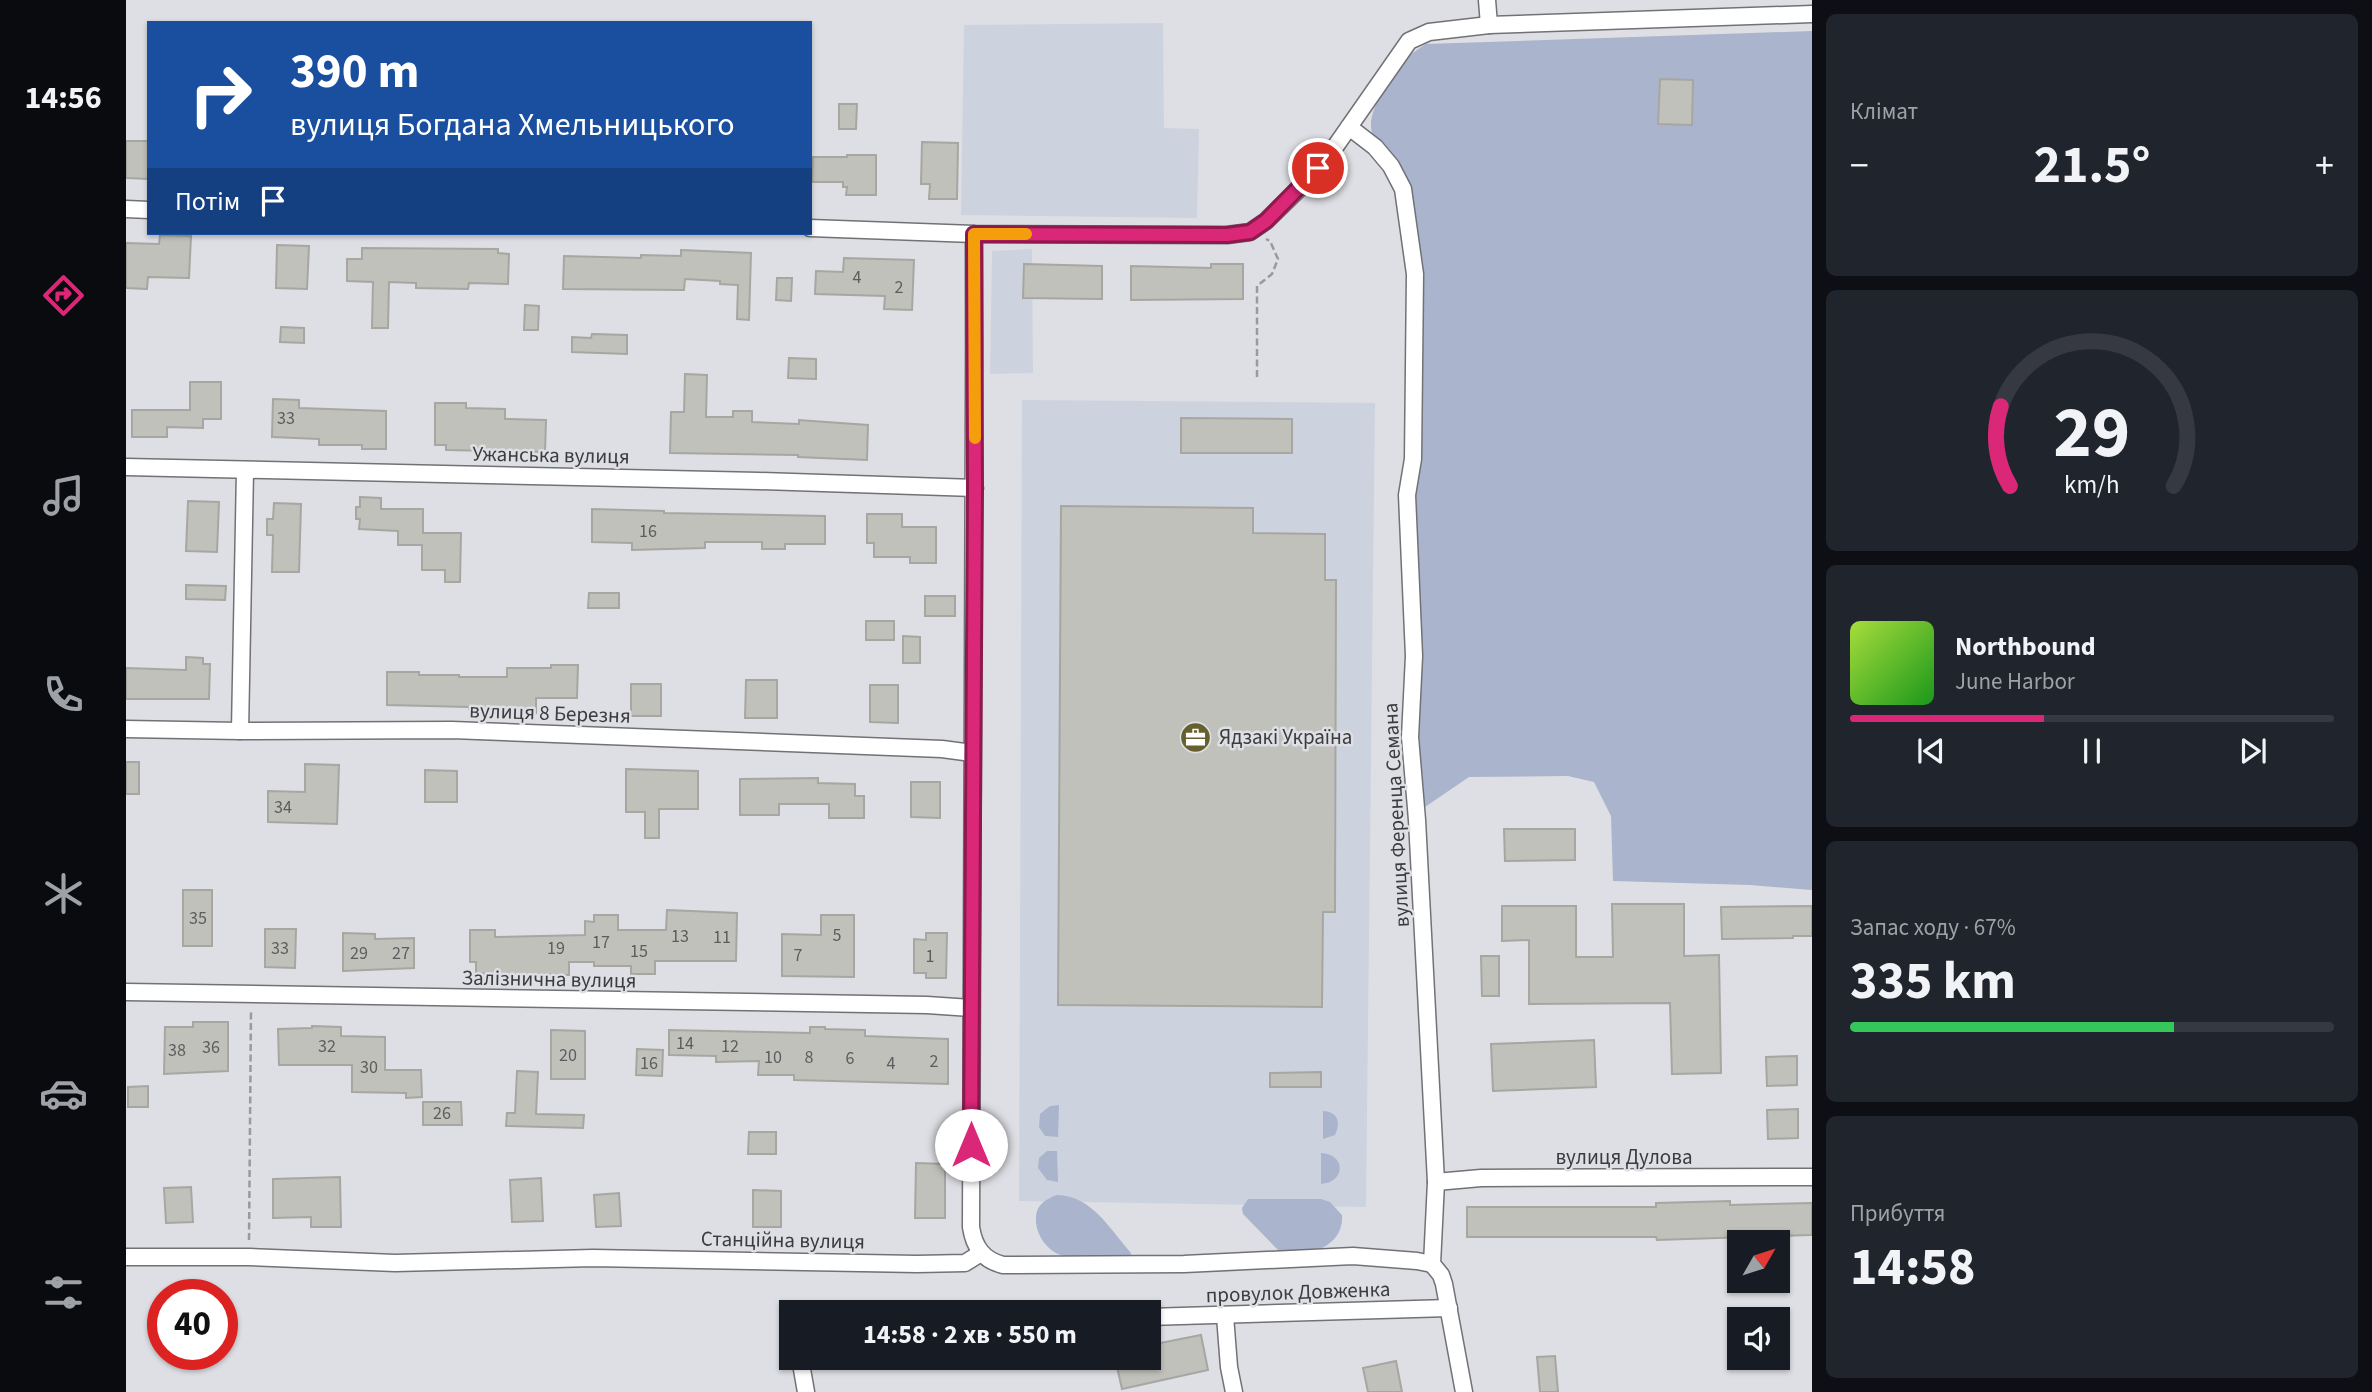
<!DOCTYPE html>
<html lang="uk">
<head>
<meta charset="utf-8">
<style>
	:root { --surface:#171b24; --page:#20242c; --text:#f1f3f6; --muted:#9ea1a6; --line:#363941; --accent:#db2777 }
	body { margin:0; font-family:"Source Sans 3",sans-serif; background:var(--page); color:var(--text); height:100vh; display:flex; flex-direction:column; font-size:26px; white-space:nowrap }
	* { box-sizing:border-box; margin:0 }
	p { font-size:23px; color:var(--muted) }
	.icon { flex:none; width:38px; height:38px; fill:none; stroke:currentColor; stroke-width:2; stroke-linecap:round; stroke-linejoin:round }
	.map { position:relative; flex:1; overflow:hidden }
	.panel { display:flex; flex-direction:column; gap:14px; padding:14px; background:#0d0f14; width:560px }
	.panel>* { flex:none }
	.guide { position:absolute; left:21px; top:21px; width:665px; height:214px; border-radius:0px; box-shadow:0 2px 5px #0004; background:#1a4fa0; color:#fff; overflow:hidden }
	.needle { width:46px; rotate:51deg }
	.tools { position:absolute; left:1601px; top:1230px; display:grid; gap:14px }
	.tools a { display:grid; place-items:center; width:63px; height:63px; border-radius:0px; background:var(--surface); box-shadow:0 2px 5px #0004; font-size:35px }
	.speed { position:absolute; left:21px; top:1279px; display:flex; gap:14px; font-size:35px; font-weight:700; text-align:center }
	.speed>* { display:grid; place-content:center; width:91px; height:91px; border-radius:50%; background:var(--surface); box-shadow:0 2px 5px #0004; line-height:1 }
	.speed .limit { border:10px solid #d22; background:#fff; color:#111 }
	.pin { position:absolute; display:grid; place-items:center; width:60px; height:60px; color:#fff; margin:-30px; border:4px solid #fff; border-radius:50%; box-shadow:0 2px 7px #0007 }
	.me { position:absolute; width:77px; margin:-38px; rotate:0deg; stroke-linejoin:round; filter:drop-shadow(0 0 5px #0008) }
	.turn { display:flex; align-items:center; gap:24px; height:147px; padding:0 28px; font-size:32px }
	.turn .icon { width:91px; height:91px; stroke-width:2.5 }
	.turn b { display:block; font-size:49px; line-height:60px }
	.then { display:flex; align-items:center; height:66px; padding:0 28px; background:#0003; gap:14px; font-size:26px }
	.big { font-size:52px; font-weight:700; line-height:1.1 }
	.panel .tile { flex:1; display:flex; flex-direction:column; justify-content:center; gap:10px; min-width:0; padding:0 24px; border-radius:10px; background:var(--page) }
	.panel .dial { align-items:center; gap:0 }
	.dial svg { height:182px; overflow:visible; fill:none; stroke:var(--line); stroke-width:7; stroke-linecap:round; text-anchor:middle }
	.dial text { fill:var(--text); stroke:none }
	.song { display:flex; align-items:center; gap:21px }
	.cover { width:84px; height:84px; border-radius:10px; background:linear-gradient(135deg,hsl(80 70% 55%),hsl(120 70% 35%)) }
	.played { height:7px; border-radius:4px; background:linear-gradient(90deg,var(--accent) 40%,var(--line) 40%) }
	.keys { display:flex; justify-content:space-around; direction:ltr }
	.heat { display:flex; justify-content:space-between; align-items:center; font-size:38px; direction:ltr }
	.charge { height:10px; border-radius:5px; background:linear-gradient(90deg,#34c759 67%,var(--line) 0) }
	.trip { position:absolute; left:653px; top:1300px; width:382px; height:70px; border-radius:0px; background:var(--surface); box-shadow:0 2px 5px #0004; font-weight:700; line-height:70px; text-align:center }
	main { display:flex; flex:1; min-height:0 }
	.tab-bar { display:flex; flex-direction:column; width:126px; justify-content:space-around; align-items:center; background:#090b0e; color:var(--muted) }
	.tab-bar .icon { width:49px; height:49px }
	.tab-bar .selected { color:var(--accent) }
	.tab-bar b { font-size:32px; color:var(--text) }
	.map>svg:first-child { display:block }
	.built { fill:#cdd3de }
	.green { fill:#aab4cd }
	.building { fill:#c1c1bc; stroke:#a7a6a1; stroke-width:2 }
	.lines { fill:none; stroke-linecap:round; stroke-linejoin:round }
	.minor-casing { stroke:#707276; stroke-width:19 }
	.path { stroke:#999a9e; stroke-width:2.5; stroke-dasharray:7 3.5; stroke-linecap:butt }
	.minor { stroke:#fff; stroke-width:16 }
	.route-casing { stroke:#8e194d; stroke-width:18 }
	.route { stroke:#db2777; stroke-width:12 }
	.slow { stroke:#f59e0b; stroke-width:12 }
	.labels { text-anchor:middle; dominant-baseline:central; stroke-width:5; stroke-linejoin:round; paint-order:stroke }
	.number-label { font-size:18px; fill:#5c5d5e }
	.street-label { font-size:21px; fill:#3b3c3e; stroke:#dddfe4 }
	.poi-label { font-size:21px; fill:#3b3c3e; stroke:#dddfe4; text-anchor:start }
</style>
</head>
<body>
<main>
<nav class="tab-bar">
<b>14:56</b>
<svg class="icon selected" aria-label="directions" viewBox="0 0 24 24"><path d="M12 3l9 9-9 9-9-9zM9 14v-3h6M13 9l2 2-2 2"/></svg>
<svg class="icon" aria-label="music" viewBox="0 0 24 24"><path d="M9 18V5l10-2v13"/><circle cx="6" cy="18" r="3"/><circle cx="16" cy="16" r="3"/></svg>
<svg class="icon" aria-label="phone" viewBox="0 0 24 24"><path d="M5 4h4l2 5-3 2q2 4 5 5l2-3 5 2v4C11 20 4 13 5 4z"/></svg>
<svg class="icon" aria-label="climate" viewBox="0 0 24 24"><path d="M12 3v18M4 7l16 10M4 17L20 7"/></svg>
<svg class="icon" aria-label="car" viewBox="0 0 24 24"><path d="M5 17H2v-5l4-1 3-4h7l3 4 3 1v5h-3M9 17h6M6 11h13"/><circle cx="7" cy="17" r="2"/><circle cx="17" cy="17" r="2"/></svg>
<svg class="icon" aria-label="filters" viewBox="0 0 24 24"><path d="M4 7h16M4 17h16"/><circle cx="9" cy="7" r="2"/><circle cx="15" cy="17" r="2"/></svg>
</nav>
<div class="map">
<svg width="1686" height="1392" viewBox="0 0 1686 1392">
	<rect width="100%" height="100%" fill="#dddfe4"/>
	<g class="built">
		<path d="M1037 23 1038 128 1073 129 1071 218 835 215 838 25Z"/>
		<path d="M906 249 907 373 864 374 866 251Z"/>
		<path d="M896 400 1249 403 1240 1207 893 1201Z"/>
	</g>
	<g class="green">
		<path d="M1686 31V890L1624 885 1487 881 1485 816 1468 782 1442 776 1343 777 1296 809 1290 736 1288 495 1282 186C1270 170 1253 152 1246 132 1239 112 1268 70 1282 57 1287 52 1294 48 1300 44Z"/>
		<path d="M933 1105 932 1137 919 1136 913 1127 914 1114 924 1106Z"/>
		<path d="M1197 1111C1212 1112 1215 1122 1209 1135L1197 1139Z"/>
		<path d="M921 1151H931L932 1182 921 1180 912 1168 913 1158Z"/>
		<path d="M1195 1153C1220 1154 1220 1182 1195 1184Z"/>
		<path d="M931 1195C966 1196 983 1228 1005 1253L1004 1257C990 1257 942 1259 932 1254 919 1248 909 1232 910 1218 910 1205 920 1199 931 1195Z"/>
		<path d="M1122 1199H1195L1204 1202 1216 1215C1218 1248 1179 1259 1153 1251L1117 1214 1116 1208Z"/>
	</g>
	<g class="building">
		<path d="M1534 79 1567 80 1566 125 1532 124Z"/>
		<path d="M713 104H731L730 129H713Z"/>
		<path d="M0 141H23L22 179 0 178Z"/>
		<path d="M796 142 832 143 831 199H803L804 184H795Z"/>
		<path d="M721 155H750V195H720L721 187H717V182H686L687 157H721Z"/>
		<path d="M34 235 65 236 63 278 22 277 21 289 0 288V243L33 244Z"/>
		<path d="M151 245 183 246 181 289 150 288Z"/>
		<path d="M236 248 372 249V253L383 254 382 284 343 283 342 289 290 288V283L263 282 262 328H246L247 282 221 281V259H236Z"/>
		<path d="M555 250 625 253 623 320 611 319 612 285 594 284V281L559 279 558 290 437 289 438 256 515 258V255L555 256Z"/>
		<path d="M718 258 788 260 786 310 758 309 759 296 689 294 690 271 717 272Z"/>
		<path d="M898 264 976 266V299L897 298Z"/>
		<path d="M1085 264H1117V299L1005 300V266L1085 268Z"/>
		<path d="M651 278H666L665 301 650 300Z"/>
		<path d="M399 305 413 306 412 330H398Z"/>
		<path d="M155 327 178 328V343L154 342Z"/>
		<path d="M466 334 501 335V354L446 352V337L465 338Z"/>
		<path d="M663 358 690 359V379L662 378Z"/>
		<path d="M559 374 581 375 580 417H607V411H626V422L673 424V420L742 425 741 460 672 457V455L544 453 545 412H558Z"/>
		<path d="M64 382H95V419H77V428L41 427V437H6V410H64Z"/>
		<path d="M147 399 173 400V408L260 411V449H236V445H193V439L146 437Z"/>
		<path d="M309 403H340V408L379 409V419L420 420 419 452 320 450V445H309Z"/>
		<path d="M1055 418 1166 419V453H1055Z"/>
		<path d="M234 497 255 498V509H297V533H335L334 582H319V570H296V545H272V531L233 529 234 519H230V507H234Z"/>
		<path d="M62 501 93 502 91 552 60 551Z"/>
		<path d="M148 503 175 504 173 572H146L147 535H141V519H147Z"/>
		<path d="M935 506 1127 508V533L1199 534V580H1210L1209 912H1197L1196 1007 932 1005Z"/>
		<path d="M466 509 538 511V513L699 516V544H659V549H636V542H579V548L506 550V543L466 542Z"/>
		<path d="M741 514H776V527H810V563H784V557H748V543H741Z"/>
		<path d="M60 585 100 586 99 600 60 599Z"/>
		<path d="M463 593H493V608H462Z"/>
		<rect x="799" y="596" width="30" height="20"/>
		<rect x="740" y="621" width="28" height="19"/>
		<path d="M777 636 794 637V663H777Z"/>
		<path d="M60 657 77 658V664H84L83 699H0V668L60 670Z"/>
		<path d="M425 665H452L451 698H410V713L343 709V707L261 705V672H293V675H333V677H381V668H425Z"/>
		<path d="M620 680H651V718H619Z"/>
		<rect x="505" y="684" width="30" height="32"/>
		<path d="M744 685H772V723L744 722Z"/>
		<rect x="0" y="762" width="13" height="32"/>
		<path d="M179 764 213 765 211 824 142 822V791L179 792Z"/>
		<path d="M500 769 572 771V809H533V838H519V812H500Z"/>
		<path d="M299 770 331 771V802H299Z"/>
		<path d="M692 778V783L729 784V796H738V818H703V804H653V815H614V779Z"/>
		<path d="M785 782H814V818L785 817Z"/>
		<path d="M1378 829H1449V860L1379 861Z"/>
		<rect x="57" y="890" width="29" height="56"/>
		<path d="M1486 904H1558V956L1593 955 1595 1073 1546 1074 1544 1003 1403 1004V940L1376 941V906H1450V957H1487Z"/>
		<path d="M1686 906V936H1667V938L1596 939 1595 907Z"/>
		<path d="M541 910 611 913 610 961H529V974H505V966H468V962H443V975L408 974V976L350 973V962H344V930H369V937L459 935V921L468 922V915H492V930H540Z"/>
		<path d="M695 915H728V977L656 976V934L695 935Z"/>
		<path d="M139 929H170L169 968 139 967Z"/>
		<path d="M217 933 249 934V939L288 938V968L217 971Z"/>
		<path d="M800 933H821L820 978H800V973H788V939L800 940Z"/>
		<path d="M1355 956H1373V996H1356Z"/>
		<path d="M67 1022H102V1071L38 1074 39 1027H67Z"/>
		<path d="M186 1026 215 1027V1036L259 1037V1070H295L296 1097 280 1098V1093L226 1092V1065H153L152 1029 186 1028Z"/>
		<path d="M684 1027H699V1029L739 1030V1036L822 1039V1084L668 1080V1075H632L633 1061 590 1062V1056L543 1055V1030L684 1033Z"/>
		<path d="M425 1030 459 1031V1079H425Z"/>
		<path d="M1468 1040 1470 1087 1367 1091 1365 1044Z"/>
		<path d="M511 1049 537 1050 536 1076 510 1075Z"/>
		<path d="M1671 1056V1085L1641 1086 1640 1057Z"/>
		<path d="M391 1071 412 1072 410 1114 458 1115 457 1128 380 1126 381 1113H389Z"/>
		<path d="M1195 1072V1087H1144V1073Z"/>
		<path d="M22 1086V1107H2V1087Z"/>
		<path d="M297 1102H335L336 1125H297Z"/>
		<path d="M1672 1109V1138L1642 1139 1641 1110Z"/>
		<path d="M623 1132H650V1154H622Z"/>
		<path d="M790 1163 819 1164V1218H789Z"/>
		<path d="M214 1177 215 1227H185V1217L147 1218V1179Z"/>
		<path d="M415 1178 417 1221 386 1222 384 1180Z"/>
		<path d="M65 1187 67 1222 40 1223 38 1188Z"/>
		<path d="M627 1190 655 1191V1227H627Z"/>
		<path d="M493 1193 495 1226 470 1227 468 1195Z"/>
		<path d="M1604 1201V1205L1686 1203V1235L1531 1240 1530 1237H1341V1207H1530V1203Z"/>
		<path d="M1075 1335 1082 1370 996 1389 989 1358H1032L1029 1344Z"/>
		<path d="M1429 1356 1432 1392H1414L1411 1357Z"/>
		<path d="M1270 1361 1276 1392H1242L1237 1368Z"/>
	</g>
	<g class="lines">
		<defs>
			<g id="minor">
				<path d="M1361 0 1363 25"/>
				<path d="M1223 127 1249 147 1265 166 1277 189 1289 274 1287 459 1281 495 1288 656 1284 737 1291 820 1310 1182 1306 1264 1315 1275 1318 1284 1338 1392"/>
				<path d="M0 209 23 210"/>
				<path d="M684 228 848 234 1101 235 1124 232 1140 221 1182 180 1202 157 1283 41 1303 32 1363 25 1686 14"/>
				<path d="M848 234C849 565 845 896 845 1227 848 1247 857 1260 877 1265L1058 1264 1227 1256 1291 1261 1306 1264"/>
				<path d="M0 467 633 481 849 488"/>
				<path d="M0 729 114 731 326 730 816 749 846 753"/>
				<path d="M114 731 119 470"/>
				<path d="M0 992 801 1005 845 1008"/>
				<path d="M1310 1182 1355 1178 1686 1177"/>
				<path d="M0 1257H123L269 1263 467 1258 791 1264 839 1263 855 1253"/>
				<path d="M1099 1316 1103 1367 1108 1392"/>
				<path d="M1022 1317 1323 1308"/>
				<path d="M674 1358 680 1392"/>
			</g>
		</defs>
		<use href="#minor" class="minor-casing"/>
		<g class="path">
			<path d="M1131 377V286L1146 274 1152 259 1144 241 1140 239"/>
			<path d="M123 1240 125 1009"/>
		</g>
		<use href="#minor" class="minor"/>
	</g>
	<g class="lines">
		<defs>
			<path id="route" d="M845 1145 849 488 848 234 1101 235 1124 232 1140 221 1192 168"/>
		</defs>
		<use href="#route" class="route-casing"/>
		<use href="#route" class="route"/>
		<path class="slow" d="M849 438 848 234H900"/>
	</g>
	<defs>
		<symbol id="office-disc" viewBox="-11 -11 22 22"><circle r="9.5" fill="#65602d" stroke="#dddfe4"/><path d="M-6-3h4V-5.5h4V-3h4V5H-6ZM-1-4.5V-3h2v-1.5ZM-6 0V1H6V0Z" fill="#fff"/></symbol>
	</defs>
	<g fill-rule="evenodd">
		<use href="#office-disc" x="1052" y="720" width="35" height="35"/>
	</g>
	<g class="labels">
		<g class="number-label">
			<text x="731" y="277">4</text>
			<text x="773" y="287">2</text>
			<text x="160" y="418">33</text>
			<text x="522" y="531">16</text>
			<text x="157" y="807">34</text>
			<text x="72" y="918">35</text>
			<text x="711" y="935">5</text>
			<text x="554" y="936">13</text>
			<text x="596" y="937">11</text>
			<text x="475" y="942">17</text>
			<text x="154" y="948">33</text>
			<text x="430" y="948">19</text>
			<text x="513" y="951">15</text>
			<text x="233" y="953">29</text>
			<text x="275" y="953">27</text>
			<text x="672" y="955">7</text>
			<text x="804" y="956">1</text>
			<text x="559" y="1043">14</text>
			<text x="201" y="1046">32</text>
			<text x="604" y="1046">12</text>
			<text x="85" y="1047">36</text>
			<text x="51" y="1050">38</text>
			<text x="442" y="1055">20</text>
			<text x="647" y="1057">10</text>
			<text x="683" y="1057">8</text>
			<text x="724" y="1058">6</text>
			<text x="808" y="1061">2</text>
			<text x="523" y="1063">16</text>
			<text x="765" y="1063">4</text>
			<text x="243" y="1067">30</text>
			<text x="316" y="1113">26</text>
		</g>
		<g class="street-label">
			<text transform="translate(425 455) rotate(1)">Ужанська вулиця</text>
			<text transform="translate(424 713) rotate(2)">вулиця 8 Березня</text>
			<text transform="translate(1270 815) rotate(-93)">вулиця Ференца Семана</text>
			<text transform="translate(423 979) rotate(1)">Залізнична вулиця</text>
			<text x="1498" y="1157">вулиця Дулова</text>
			<text transform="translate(657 1240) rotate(1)">Станційна вулиця</text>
			<text transform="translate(1172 1292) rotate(-2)">провулок Довженка</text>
		</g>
		<g class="poi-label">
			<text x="1093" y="737">Ядзакі Україна</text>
		</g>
	</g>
</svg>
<div class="tools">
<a><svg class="needle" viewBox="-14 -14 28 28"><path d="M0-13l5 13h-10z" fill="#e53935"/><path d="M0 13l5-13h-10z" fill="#9ea1a6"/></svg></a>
<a><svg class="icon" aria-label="sound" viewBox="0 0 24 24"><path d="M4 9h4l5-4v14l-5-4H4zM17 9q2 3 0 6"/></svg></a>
</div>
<div class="speed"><div class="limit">40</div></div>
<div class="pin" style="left:1192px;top:168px;background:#d93025"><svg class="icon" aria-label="arrive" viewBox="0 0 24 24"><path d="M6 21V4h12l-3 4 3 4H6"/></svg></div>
<svg class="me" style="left:845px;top:1145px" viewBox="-20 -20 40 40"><circle r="19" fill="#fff"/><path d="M0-13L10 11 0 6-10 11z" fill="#db2777"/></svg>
<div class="trip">14:58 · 2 хв · 550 m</div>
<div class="guide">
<div class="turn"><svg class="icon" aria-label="right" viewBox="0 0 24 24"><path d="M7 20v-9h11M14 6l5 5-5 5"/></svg><div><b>390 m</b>вулиця Богдана Хмельницького</div></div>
<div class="then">Потім<svg class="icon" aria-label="arrive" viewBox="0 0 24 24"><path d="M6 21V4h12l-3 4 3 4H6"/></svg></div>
</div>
</div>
<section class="panel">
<div class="tile"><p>Клімат</p>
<div class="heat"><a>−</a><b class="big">21.5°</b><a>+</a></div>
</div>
<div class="tile dial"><svg viewBox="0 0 100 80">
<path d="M14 69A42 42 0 1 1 86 69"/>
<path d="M14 69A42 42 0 0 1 10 34" stroke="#db2777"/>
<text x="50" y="56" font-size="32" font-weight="700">29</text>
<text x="50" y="72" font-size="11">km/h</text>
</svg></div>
<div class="tile">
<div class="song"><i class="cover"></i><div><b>Northbound</b><p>June Harbor</p></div></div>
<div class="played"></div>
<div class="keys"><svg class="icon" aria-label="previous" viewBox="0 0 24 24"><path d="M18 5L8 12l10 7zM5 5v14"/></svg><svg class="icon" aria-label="pause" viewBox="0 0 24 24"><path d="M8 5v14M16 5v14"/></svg><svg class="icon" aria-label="next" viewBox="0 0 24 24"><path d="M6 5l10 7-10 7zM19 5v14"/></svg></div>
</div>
<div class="tile"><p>Запас ходу · 67%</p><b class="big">335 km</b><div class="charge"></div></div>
<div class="tile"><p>Прибуття</p><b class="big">14:58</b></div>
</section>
</main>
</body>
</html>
